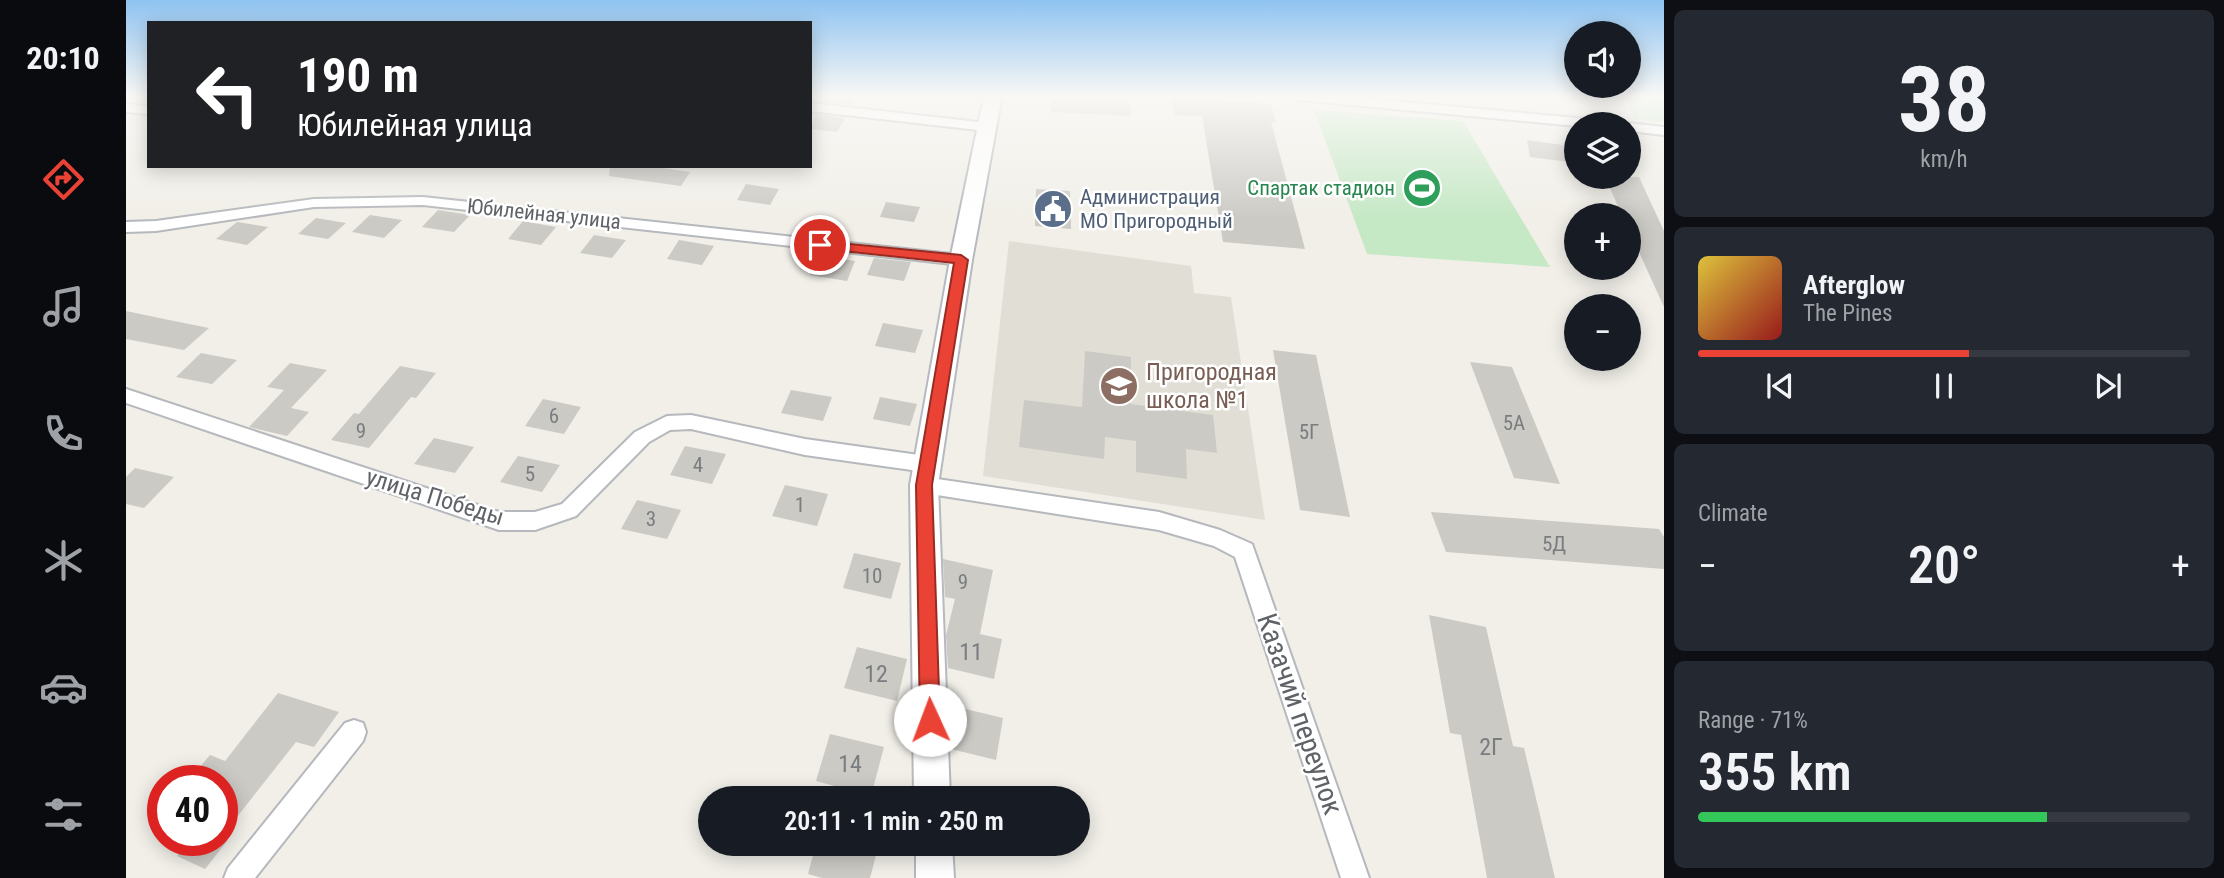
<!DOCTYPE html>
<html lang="en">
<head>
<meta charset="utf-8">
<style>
	:root { --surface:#171b24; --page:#242831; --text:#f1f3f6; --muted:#9ea1a6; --line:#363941; --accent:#ea4335 }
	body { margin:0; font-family:"Roboto Condensed",sans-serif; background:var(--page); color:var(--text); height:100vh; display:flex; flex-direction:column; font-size:26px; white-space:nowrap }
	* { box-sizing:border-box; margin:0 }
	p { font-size:23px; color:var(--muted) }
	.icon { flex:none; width:38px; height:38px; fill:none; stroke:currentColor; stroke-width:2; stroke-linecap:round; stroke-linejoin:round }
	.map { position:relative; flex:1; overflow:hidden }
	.sheet { display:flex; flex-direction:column; gap:10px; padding:10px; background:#0d0f14; width:560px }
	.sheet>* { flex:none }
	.banner { position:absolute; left:21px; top:21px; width:665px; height:147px; border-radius:0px; box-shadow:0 4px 18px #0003; background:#202124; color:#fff; overflow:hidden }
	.fabs { position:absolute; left:1438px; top:21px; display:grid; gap:14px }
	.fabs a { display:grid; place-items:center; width:77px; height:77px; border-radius:50%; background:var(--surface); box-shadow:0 4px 18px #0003; font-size:35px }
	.speed { position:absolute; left:21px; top:765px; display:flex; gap:14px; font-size:35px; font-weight:700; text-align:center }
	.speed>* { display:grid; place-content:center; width:91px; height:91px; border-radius:50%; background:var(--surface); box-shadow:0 4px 18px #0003; line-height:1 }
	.speed .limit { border:10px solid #d22; background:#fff; color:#111 }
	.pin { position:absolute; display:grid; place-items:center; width:60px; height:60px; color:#fff; margin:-30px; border:4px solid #fff; border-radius:50%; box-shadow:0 2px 7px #0007 }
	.me { position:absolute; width:77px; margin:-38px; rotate:358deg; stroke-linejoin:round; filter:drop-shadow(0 0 5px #0008) }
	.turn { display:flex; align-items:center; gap:24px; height:147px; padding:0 35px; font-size:32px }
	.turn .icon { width:91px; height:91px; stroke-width:2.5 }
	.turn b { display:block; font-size:49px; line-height:60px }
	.big { font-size:52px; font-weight:600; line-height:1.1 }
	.sheet .widget { flex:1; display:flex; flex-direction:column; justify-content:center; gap:10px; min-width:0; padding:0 24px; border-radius:10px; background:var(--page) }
	.sheet .dial { align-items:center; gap:0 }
	.dial b { font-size:91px; line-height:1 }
	.song { display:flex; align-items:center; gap:21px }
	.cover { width:84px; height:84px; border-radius:10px; background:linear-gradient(135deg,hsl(50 70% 55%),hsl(0 70% 35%)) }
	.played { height:7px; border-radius:4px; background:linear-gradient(90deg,var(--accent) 55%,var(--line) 55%) }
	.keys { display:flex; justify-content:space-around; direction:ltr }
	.heat { display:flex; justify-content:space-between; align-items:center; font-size:38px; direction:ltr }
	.charge { height:10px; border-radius:5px; background:linear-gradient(90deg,#34c759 71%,var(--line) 0) }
	.trip { position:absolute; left:572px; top:786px; width:392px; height:70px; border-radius:35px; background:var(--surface); box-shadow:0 4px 18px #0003; font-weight:600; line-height:70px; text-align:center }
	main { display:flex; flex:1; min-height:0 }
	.tabs { display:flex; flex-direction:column; width:126px; justify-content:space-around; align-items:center; background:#090b0e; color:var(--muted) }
	.tabs .icon { width:49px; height:49px }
	.tabs .current { color:var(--accent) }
	.tabs b { font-size:32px; color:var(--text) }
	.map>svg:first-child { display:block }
	.education { fill:#e1ded6 }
	.green { fill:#c5e8c5 }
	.building { fill:#cccac5 }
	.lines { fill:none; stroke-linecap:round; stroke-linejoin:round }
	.street-casing { stroke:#b5b8bc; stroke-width:4 }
	.secondary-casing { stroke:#b6babf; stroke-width:4 }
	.street { fill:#fff; fill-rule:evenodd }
	.secondary { fill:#fff; fill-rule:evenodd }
	.route { fill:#ea4335; stroke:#982c22; stroke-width:2 }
	.labels { text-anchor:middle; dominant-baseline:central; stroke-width:5; stroke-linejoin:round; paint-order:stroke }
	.far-leisure-label { font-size:21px; fill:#27864d; stroke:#fff; text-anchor:end }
	.far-service-label { font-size:21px; fill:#4e5e75; stroke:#fff; text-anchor:start }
	.far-street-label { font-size:21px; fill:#5f6368; stroke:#fff }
	.number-label { font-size:21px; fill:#7a7d7f }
	.education-label { font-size:24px; fill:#785e54; stroke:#fff; text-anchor:start }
	.street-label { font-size:24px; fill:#5f6368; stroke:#fff }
	.near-number-label { font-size:24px; fill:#7a7d7f }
	.near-street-label { font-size:28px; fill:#5f6368; stroke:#fff }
</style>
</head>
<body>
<main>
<nav class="tabs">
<b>20:10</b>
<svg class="icon current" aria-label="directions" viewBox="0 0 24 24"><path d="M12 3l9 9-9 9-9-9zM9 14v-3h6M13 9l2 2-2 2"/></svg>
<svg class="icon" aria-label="music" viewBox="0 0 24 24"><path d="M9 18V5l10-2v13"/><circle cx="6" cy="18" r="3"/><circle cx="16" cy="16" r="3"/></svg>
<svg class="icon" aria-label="phone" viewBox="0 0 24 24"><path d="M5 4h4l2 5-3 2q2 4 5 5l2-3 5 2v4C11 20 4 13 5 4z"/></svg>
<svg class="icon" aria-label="climate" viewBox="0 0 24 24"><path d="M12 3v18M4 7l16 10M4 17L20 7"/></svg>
<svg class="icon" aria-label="car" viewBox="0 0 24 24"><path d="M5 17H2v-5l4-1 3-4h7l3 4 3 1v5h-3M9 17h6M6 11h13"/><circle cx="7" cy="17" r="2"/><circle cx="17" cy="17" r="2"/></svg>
<svg class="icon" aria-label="filters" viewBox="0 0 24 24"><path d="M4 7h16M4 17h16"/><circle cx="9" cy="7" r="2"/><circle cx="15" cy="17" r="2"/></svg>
</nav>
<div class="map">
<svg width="1538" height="878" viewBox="0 0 1538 878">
	<rect width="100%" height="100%" fill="#f1efe8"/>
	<path class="education" d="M883 241 1065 266 1068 293 1105 297 1139 520 857 476Z"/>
	<g class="green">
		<path d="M1499 96H1538V122L1509 119Z"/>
		<path d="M1188 110 1337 121 1424 267 1241 254Z"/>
	</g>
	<g class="building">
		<path d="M701 96H730L725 105 697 102Z"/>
		<path d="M925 96H1002L1005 116 925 112Z"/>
		<path d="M1047 97 1145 104 1150 122H1145L1179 249 1097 242 1076 116 1049 115Z"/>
		<path d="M690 114 719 118 711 132 684 129Z"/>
		<path d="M1401 140 1451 147V163L1404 157Z"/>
		<path d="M484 166H523L564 172 555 186 483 176Z"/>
		<path d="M1479 177H1513L1538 231V307L1503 230V215H1496Z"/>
		<path d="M620 184 653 189 644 205 611 200Z"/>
		<path d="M910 189 944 191 945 229 909 226Z"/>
		<path d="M760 202 794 207 788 222 754 217Z"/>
		<path d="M312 210 344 215 328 232 296 227Z"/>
		<path d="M244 215 276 220 258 238 226 232Z"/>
		<path d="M190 218 220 223 202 239 172 234Z"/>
		<path d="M397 221 430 227 415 245 382 239Z"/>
		<path d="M111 222 142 227 121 245 90 239Z"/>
		<path d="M468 235 500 240 486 258 454 253Z"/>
		<path d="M553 240 588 246 576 265 541 259Z"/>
		<path d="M693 256 729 261 721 281 684 275Z"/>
		<path d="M748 258 785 262 778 281 741 275Z"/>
		<path d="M0 311 43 320 83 328 58 350 0 339Z"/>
		<path d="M757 323 797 330 789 353 749 346Z"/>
		<path d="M1147 350 1190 355 1224 517 1174 510Z"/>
		<path d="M959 351 1005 357V404L1087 415 1091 453 1060 449 1061 479 1010 472V441L979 437 978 459 893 447 898 400 956 407Z"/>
		<path d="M75 353 111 360 86 384 50 377Z"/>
		<path d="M1344 362 1386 367 1434 484 1388 478Z"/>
		<path d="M164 363 201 370 165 408 183 412 161 436 123 427 158 390 141 387Z"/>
		<path d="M274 366 310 373 290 398 285 397 243 448 205 440 228 413 233 414Z"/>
		<path d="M665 390 706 397 697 421 655 413Z"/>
		<path d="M754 397 791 404 784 426 747 419Z"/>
		<path d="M417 399 455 407 438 434 399 426Z"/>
		<path d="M308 438 348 447 329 473 288 464Z"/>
		<path d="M559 446 600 454 586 484 544 475Z"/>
		<path d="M392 456 434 465 416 492 374 482Z"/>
		<path d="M9 468 48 477 18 508 0 504V477Z"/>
		<path d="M659 485 702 494 691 526 646 516Z"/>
		<path d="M511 500 555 510 541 539 495 529Z"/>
		<path d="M1305 512 1533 529 1538 537V569L1320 552Z"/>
		<path d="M728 553 775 563 765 599 717 588Z"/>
		<path d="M817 559 867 570 854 634 876 639 868 679 822 668 820 635 829 599 819 597Z"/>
		<path d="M1303 615 1360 627 1387 746 1398 748 1429 878H1361L1335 735 1324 733Z"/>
		<path d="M731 647 781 659 771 701 718 688Z"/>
		<path d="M152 693 213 712 188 747 170 742 96 836V780H63L84 755 99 761Z"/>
		<path d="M823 705 877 718 870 760 825 749Z"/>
		<path d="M704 734 758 747 745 796 690 781Z"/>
		<path d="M65 840H102L79 869 51 856Z"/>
		<path d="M690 844H753L744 878H696L682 874Z"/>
	</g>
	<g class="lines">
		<defs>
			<g id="street">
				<path d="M1167 96H1211L1473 120 1480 124 1451 126 1173 100Z"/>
				<path d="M684 103 861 123 868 127 861 131 684 111Z"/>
				<path d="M0 104 23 106V114L0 112Z"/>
				<path d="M1503 123 1538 127V135L1503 131V124H1498Z"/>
				<path d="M297 197 835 255 843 260 835 265 297 205 188 207 30 231 0 232V222L30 221 188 199Z"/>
				<path d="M0 389 373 512H409L436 504 509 432 541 416 565 415 679 439 800 456 807 458 810 464 807 470 800 472 679 455 565 429 544 430 523 442 450 516 409 530H373L0 403Z"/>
				<path d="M798 477 1033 512 1094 530 1126 544 1243 878H1215L1109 557 1088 546 1033 530 798 493 791 491 788 485 791 479Z"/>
				<path d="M228 720 237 723 240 732 237 741 129 878H98L102 868 219 723Z"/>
			</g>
			<g id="secondary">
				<path d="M858 96H876L846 260 812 485 824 798H788L784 485 824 260Z"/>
				<path d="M790 844H826L828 878H790Z"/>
			</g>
		</defs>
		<use href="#street" class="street-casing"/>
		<use href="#secondary" class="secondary-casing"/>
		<use href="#street" class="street"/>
		<use href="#secondary" class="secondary"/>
	</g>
	<linearGradient id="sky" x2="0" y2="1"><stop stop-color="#8fc3f1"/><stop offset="0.44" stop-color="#f9f8f5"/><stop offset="1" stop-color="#f9f8f5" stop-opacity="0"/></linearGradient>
	<rect width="1538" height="219" fill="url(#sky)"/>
	<path class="route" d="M694 241 835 255 842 260 806 485 814 720 811 727 804 730 797 727 794 720 790 485 828 263 689 248V242Z"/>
	<defs>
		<symbol id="stadium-disc" viewBox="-11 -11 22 22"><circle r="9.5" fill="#2e9e5b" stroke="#fff"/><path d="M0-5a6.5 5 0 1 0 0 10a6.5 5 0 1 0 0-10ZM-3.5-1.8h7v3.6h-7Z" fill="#fff"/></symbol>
		<symbol id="civic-disc" viewBox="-11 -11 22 22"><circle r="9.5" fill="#5c6f8a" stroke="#fff"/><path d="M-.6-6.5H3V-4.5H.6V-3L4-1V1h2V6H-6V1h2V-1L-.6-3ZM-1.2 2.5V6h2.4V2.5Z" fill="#fff"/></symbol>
		<symbol id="school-disc" viewBox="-11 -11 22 22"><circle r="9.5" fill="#8d6e63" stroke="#fff"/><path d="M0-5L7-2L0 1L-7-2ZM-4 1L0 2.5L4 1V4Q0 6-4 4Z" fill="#fff"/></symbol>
	</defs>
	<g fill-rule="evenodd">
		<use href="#stadium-disc" x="1274" y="166" width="44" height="44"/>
		<use href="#civic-disc" x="905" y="187" width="44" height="44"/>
		<use href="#school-disc" x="971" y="364" width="44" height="44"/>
	</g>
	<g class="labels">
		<g class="far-leisure-label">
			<text x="1269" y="188">Спартак стадион</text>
		</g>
		<g class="far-service-label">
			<text x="954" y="197">Администрация<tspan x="954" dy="24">МО Пригородный</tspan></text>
		</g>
		<g class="far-street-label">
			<text transform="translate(418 214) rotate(6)">Юбилейная улица</text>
		</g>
		<g class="number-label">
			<text x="428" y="416">6</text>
			<text x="1388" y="423">5А</text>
			<text x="235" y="431">9</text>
			<text x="1183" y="432">5Г</text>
			<text x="572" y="465">4</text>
			<text x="404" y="474">5</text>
			<text x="674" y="505">1</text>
			<text x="525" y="519">3</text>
			<text x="1428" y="544">5Д</text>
			<text x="746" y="576">10</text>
			<text x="837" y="582">9</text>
		</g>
		<g class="education-label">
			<text x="1020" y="372">Пригородная<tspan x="1020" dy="28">школа №1</tspan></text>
		</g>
		<g class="street-label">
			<text transform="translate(309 497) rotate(17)">улица Победы</text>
		</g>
		<g class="near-number-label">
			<text x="845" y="652">11</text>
			<text x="750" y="674">12</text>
			<text x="1365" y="747">2Г</text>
			<text x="724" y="764">14</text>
		</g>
		<g class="near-street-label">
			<text transform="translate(1174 714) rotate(71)">Казачий переулок</text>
		</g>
	</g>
</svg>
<div class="fabs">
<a><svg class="icon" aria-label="sound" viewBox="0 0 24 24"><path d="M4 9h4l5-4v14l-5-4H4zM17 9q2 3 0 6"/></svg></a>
<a><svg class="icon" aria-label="layers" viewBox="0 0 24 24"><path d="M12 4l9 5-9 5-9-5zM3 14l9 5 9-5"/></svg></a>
<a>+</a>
<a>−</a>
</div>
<div class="speed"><div class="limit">40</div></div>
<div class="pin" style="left:694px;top:245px;background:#d93025"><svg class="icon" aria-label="arrive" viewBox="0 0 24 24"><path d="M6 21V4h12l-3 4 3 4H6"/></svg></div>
<svg class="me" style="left:804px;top:720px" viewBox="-20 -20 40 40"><circle r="19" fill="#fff"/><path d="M0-13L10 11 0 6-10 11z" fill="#ea4335"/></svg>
<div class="trip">20:11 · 1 min · 250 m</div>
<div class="banner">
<div class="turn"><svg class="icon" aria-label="left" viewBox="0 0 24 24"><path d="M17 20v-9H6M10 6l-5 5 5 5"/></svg><div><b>190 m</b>Юбилейная улица</div></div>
</div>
</div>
<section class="sheet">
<div class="widget dial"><b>38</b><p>km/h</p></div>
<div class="widget">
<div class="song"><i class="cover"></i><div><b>Afterglow</b><p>The Pines</p></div></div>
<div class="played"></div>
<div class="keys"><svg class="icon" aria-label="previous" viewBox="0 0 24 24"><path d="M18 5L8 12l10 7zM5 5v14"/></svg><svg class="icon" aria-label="pause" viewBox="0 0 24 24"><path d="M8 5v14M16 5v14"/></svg><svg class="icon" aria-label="next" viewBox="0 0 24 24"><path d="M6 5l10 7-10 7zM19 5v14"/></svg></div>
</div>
<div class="widget"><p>Climate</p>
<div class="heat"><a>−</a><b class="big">20°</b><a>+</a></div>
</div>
<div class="widget"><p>Range · 71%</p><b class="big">355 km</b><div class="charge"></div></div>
</section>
</main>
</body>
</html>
